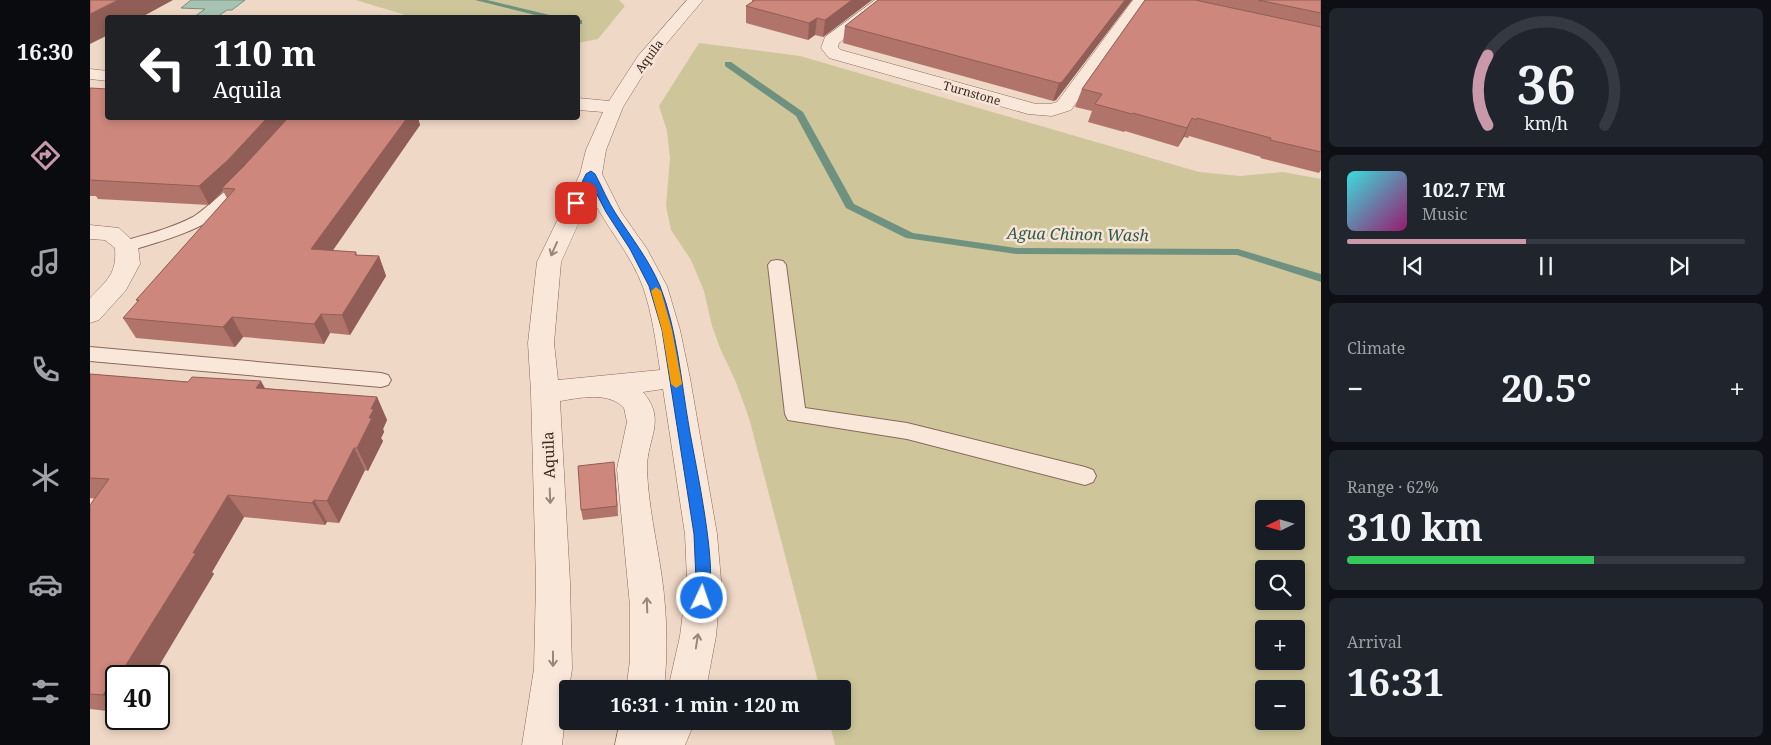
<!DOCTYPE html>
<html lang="en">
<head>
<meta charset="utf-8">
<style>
	:root { --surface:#171b24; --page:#20242c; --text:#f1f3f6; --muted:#9ea1a6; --line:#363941; --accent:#ca99a9 }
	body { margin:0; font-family:"Noto Serif",serif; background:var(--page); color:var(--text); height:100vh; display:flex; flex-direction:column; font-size:19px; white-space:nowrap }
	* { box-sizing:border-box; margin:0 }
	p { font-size:16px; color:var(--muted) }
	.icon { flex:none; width:28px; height:28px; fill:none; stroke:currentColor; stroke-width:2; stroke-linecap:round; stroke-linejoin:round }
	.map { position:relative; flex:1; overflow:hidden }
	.details { display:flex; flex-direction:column; gap:8px; padding:8px; background:#0d0f14; width:450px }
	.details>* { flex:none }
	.banner { position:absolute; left:15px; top:15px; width:475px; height:105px; border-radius:5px; box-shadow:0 2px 8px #0003; background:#202124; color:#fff; overflow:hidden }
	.needle { width:32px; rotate:265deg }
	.fabs { position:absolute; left:1165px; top:500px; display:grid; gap:10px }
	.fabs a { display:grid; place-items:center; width:50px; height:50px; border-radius:5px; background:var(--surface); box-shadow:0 2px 8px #0003; font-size:25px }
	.speed { position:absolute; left:15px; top:665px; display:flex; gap:10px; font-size:25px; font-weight:700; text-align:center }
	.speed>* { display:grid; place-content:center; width:65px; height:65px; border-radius:50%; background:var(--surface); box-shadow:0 2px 8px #0003; line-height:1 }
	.speed .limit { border:2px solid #111; border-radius:8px; background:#fff; color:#111 }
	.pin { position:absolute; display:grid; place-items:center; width:42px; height:42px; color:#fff; margin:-21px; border-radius:10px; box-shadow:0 2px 8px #0006 }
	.me { position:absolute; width:55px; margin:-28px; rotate:3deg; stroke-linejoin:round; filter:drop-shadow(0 0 4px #0008) }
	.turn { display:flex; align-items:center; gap:18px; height:105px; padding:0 25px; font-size:22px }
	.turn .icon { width:65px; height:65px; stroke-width:2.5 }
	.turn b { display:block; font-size:35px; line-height:42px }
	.big { font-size:38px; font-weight:700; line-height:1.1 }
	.details .card { flex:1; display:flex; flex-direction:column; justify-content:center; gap:8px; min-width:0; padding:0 18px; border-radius:8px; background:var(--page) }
	.details .dial { align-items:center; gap:0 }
	.dial svg { height:130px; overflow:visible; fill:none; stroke:var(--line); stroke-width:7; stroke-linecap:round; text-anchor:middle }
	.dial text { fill:var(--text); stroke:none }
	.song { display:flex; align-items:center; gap:15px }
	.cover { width:60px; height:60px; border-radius:8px; background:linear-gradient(135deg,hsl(180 70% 55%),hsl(320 70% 35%)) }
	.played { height:5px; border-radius:2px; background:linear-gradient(90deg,var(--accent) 45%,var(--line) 45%) }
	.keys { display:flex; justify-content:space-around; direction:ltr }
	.heat { display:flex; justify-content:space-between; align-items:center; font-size:28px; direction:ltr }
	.charge { height:8px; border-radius:4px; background:linear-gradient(90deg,#34c759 62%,var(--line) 0) }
	.trip { position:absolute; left:469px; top:680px; width:292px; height:50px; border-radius:5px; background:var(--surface); box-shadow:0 2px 8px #0003; font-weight:700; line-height:50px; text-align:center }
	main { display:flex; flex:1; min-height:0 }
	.tab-bar { display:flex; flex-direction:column; width:90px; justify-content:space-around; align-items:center; background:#090b0e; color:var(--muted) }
	.tab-bar .icon { width:35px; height:35px }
	.tab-bar .selected { color:var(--accent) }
	.tab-bar b { font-size:22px; color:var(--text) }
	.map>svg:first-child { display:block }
	.green { fill:#cec69a; fill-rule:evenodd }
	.water { fill:#a8c3b3; stroke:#6e927f }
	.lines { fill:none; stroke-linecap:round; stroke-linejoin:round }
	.stream { fill:#6e927f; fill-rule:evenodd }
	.service-casing { stroke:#8b685b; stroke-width:2 }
	.minor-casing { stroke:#8b685b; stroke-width:1 }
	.tertiary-casing { stroke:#8b685b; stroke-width:1 }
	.service { fill:#f9e8da; fill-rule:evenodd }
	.minor { fill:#f9e8da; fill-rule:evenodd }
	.tertiary { fill:#f9e8da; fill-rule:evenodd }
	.wall { fill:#b1746b }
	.shaded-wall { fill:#905e57 }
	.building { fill:#ce877c; stroke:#905e57 }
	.oneway { stroke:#9a867c }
	.route { fill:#1a73e8; stroke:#114b97 }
	.slow { fill:#f59e0b }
	.labels { text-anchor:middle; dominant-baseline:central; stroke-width:5; stroke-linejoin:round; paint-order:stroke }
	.far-street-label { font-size:12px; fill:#3b251f; stroke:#f6e4d6 }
	.street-label { font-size:15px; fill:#3b251f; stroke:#f6e4d6 }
	.water-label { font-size:16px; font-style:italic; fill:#2f5b4c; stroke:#f6e4d6 }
</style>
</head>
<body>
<main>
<nav class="tab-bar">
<b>16:30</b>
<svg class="icon selected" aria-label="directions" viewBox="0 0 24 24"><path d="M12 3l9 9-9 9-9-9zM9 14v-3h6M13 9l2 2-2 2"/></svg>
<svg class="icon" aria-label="music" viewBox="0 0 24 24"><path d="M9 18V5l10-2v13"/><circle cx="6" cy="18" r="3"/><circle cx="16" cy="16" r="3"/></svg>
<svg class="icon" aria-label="phone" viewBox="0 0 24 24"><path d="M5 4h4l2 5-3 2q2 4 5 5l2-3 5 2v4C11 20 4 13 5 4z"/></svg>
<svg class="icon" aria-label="climate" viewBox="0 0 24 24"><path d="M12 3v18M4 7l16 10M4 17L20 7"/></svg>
<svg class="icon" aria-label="car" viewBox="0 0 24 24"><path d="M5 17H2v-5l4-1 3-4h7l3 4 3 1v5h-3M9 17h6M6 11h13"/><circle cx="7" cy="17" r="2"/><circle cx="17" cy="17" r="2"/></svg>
<svg class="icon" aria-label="filters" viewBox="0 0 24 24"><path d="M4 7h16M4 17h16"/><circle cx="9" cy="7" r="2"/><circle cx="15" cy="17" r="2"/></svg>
</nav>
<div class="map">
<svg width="1231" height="745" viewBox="0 0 1231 745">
	<rect width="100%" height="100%" fill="#efd8c6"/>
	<g class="green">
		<path d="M266 0H529L535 6 508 39 488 43V18L322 17Z"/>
		<path d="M609 43 710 56 1109 172 1150 176 1193 172 1231 179V745H745L739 721H752V689H730L659 418 645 380 630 348 622 326 614 291 601 260 581 230 576 206 580 158 577 131 569 106ZM1174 509H1206V541H1174ZM1174 569H1206V601H1174ZM1174 629H1206V661H1174ZM1174 689H1206V721H1174Z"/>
	</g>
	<path class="water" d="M101 0H155L142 10H137L127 17H104L115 9 91 8Z"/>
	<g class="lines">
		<g class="stream">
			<path d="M385 0H397L472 18H457Z"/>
			<rect x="488" y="20" width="4" height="4"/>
			<path d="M635 62H641L713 112 764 204 823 233 926 248 1148 249 1231 274V282L1147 255 926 254 816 238 756 208 706 116 635 66Z"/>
		</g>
		<defs>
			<g id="service">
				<path d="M146 185 152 187 154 190C129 226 82 238 42 250L36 251 30 250 27 246 30 242C54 235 80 229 103 217 115 210 136 188 146 185Z"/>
				<path d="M687 260 693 261 696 265 715 408 817 423 995 467 1003 470 1006 476 1003 482 995 485 817 439 698 420 695 414 678 265 681 261Z"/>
				<path d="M0 347 291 373 298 375 301 380 298 385 291 387 0 361Z"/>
			</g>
			<g id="minor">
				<path d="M785 0H803L749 43 748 47 751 50 946 104H960L967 102 1043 0H1059L981 110 962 116 938 114 739 58 731 48 735 37Z"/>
				<path d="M0 225 29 228 48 246 50 264 36 290 9 320 0 323V298C17 280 27 274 25 248L15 240 0 239Z"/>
			</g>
			<g id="tertiary">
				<path d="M597 0H613L561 62 533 107 516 150 512 174 531 212 557 249 577 286 590 330 600 378 627 534 631 580 626 636 616 689H578L590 636 597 580 595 534 573 389 553 392C577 420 557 438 557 468 558 505 567 542 572 578 577 615 578 651 574 689H536L540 661V606L527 469 537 422 534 408C518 391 490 398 470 401L480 582 482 669 479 689H478L472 745H432L444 669 446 582 441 392 438 343 447 262 490 174 496 150 513 112 488 110V98L519 101 548 56ZM501 196C516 227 541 254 553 287 562 313 566 342 570 370L468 380 464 343 471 262Z"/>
				<path d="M0 69 18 71V81L0 79Z"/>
				<path d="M530 721H605L595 745H525Z"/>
			</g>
		</defs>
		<use href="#service" class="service-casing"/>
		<use href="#minor" class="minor-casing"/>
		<use href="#tertiary" class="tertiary-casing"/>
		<use href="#service" class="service"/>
		<use href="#minor" class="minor"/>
		<use href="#tertiary" class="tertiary"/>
	</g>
	<g class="wall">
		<path d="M662 0H782L733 37 725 35 718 40 656 23V6L662 2Z"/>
		<path d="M788 0H1042L966 100 963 101 753 43 755 26Z"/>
		<path d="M1055 0H1231V170L1229 173 1170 158 1171 157 1099 136 1098 138 1094 137 1088 147 1035 131 1034 132 998 122 1002 111 985 107 992 89Z"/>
		<path d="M0 88 18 118H328L330 125 242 251 266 252 267 255 289 256 296 276 260 335 240 333 234 344 153 337 145 347 46 338 33 318 48 302 46 300 137 198 133 191 119 205 8 199 6 196H0Z"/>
		<path d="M0 374 287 397 297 420 293 429 294 432 291 438 293 441 278 471 275 470 249 523 237 522 235 525 154 517 122 572 124 574 26 676V712L0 709V505L5 499 0 498Z"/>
		<path d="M525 472 528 516 493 520 491 510Z"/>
	</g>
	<g class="shaded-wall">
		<path d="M28 0H83L50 18H18V35L0 44V14Z"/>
		<path d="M762 0H782L733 37 735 20Z"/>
		<path d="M1035 0H1042L966 100 963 101 969 83Z"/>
		<path d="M727 18 725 35 718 40 719 23Z"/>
		<path d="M177 118H205L147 179 132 188 133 191 119 205 109 186Z"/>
		<path d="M317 118H328L330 125 230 269 221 249Z"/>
		<path d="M1102 118 1094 137 1088 147 1097 128Z"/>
		<path d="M289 256 296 276 260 335 252 315Z"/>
		<path d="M231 314 240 333 234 344 224 324Z"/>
		<path d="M142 317 153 337 145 347 133 327Z"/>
		<path d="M171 381 184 404 166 388Z"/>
		<path d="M287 397 297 420 293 429 294 432 291 438 293 441 278 471 267 448 279 418 281 409Z"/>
		<path d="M264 448 275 470 249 523 237 501Z"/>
		<path d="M524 462 525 472 528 516 527 506Z"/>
		<path d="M138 495 154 517 122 572 124 574 63 676H29Z"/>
		<path d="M224 500 237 522 235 525 222 503Z"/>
		<path d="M21 682 26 686V705L13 695Z"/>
	</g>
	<g class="building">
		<path d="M0 0H28L0 14Z"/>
		<path d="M665 0H762L735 20 727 18 719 23 656 6Z"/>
		<path d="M788 0H1035L972 82 969 83 755 26Z"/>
		<path d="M1055 0H1105L1231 27V152L1180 140 1181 138 1107 118 1106 120 1102 118 1097 128 1043 113 1042 114 1005 104 1012 94 992 89Z"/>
		<path d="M1168 0H1231V13Z"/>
		<path d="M0 88 18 89V118H177L138 160 109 186 0 180Z"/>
		<path d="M198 118H317L221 249 266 252 265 255 289 256 252 315 231 314 224 324 142 317 133 327 33 318 49 300H46L145 189 132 188 153 167Z"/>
		<path d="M0 374 98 382 102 377 171 381 166 388 287 397 281 409H284L279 418H282L267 448H264L237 501 224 500 222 503 138 495 103 553H106L29 676H26V681L25 683 21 682 13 695 0 694V505L19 479 0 478Z"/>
		<path d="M524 462 527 506 491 510 488 466Z"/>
	</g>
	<defs><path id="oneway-shaft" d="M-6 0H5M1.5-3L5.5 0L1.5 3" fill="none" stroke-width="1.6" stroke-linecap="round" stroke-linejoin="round" transform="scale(1.25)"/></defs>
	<g class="oneway">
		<use href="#oneway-shaft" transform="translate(464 249) rotate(114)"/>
		<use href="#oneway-shaft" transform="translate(460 496) rotate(88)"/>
		<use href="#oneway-shaft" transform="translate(557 605) rotate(-92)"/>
		<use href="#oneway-shaft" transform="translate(607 641) rotate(-81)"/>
		<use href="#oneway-shaft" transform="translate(463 659) rotate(90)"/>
	</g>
	<path class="route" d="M501 171 505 174C512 187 518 202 526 214 541 237 559 260 570 286 587 329 591 381 599 427 605 463 630 574 617 603L612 605 607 603 605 598 606 580 604 534 572 330 559 286 540 249 516 212 501 183 490 205H483L482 203 496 174Z"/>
	<path class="slow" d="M566 287 571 291 582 330 592 384 586 388 581 384 572 330 561 291Z"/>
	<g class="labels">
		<g class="far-street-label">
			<text transform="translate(559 56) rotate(-53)">Aquila</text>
			<text transform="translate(882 93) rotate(16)">Turnstone</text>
		</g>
		<g class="street-label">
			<text transform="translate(458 455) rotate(-92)">Aquila</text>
		</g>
		<g class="water-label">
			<text transform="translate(988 234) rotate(1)">Agua Chinon Wash</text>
		</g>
	</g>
</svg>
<div class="fabs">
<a><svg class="needle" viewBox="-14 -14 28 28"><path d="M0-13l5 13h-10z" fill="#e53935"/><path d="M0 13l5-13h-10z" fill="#9ea1a6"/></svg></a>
<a><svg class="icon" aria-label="search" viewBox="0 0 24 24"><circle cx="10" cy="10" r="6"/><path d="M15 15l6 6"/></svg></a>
<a>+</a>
<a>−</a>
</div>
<div class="speed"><div class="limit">40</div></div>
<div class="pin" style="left:486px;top:203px;background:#d93025"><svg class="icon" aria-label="arrive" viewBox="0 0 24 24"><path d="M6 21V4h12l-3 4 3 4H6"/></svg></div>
<svg class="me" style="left:612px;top:598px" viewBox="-20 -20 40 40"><circle r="17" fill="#1a73e8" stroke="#fff" stroke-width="3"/><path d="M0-11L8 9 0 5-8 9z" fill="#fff"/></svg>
<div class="trip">16:31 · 1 min · 120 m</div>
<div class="banner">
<div class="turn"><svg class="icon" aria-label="left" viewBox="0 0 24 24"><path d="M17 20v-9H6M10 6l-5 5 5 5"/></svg><div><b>110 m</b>Aquila</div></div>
</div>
</div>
<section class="details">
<div class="card dial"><svg viewBox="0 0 100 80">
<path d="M14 69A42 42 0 1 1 86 69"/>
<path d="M14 69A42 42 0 0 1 14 26" stroke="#ca99a9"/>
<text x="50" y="56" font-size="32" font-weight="700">36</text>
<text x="50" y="72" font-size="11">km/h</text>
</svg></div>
<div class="card">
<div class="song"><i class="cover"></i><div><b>102.7 FM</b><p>Music</p></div></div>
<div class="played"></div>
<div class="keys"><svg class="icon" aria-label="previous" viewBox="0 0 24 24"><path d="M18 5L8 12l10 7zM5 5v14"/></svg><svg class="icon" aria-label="pause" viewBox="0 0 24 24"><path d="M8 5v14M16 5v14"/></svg><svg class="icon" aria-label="next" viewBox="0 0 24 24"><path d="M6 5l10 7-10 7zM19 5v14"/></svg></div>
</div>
<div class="card"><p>Climate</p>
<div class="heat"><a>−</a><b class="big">20.5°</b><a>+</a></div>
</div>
<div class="card"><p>Range · 62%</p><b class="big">310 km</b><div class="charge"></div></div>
<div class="card"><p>Arrival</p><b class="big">16:31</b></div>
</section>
</main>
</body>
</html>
